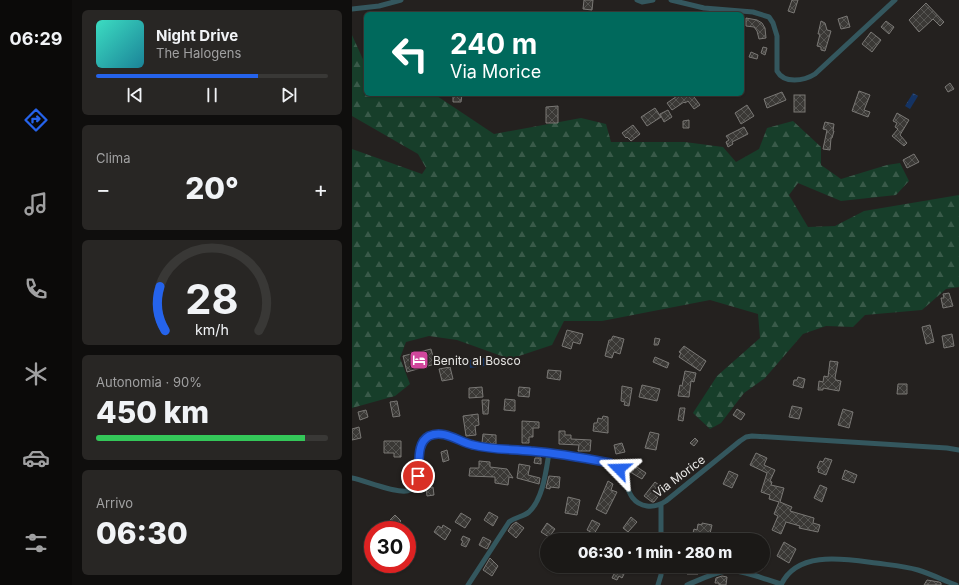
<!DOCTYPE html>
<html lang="it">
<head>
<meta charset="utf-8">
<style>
	:root { --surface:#1b1917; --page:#282624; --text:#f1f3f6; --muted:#a0a0a1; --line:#393836; --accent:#2563eb }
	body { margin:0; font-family:Inter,sans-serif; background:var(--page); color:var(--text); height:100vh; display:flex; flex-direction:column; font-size:15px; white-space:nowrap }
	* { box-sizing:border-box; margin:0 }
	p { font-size:13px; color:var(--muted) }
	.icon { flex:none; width:22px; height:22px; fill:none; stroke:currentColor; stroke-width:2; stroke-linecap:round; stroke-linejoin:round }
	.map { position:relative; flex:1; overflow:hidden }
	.drawer { display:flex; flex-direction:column; gap:10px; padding:10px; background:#0f0e0d; width:280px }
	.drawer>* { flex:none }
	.hud { position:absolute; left:12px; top:12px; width:380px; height:84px; border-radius:6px; box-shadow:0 1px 3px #0004,0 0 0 1px var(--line); background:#00695c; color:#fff; overflow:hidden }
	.speed { position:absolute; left:12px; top:521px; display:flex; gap:8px; font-size:20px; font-weight:700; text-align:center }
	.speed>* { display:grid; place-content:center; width:52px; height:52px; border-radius:50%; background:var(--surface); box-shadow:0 1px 3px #0004,0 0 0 1px var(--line); line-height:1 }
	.speed .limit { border:6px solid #d22; background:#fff; color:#111 }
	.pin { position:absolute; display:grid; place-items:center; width:34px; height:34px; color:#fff; margin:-17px; border:2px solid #fff; border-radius:50%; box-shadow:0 1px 4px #0007 }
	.me { position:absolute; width:44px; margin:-22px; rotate:292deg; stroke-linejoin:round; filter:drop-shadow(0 0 3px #0008) }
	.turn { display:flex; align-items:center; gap:14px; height:84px; padding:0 20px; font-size:18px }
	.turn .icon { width:52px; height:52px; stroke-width:2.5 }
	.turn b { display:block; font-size:28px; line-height:34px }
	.big { font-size:30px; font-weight:800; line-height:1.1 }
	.drawer .card { flex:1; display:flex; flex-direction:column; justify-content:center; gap:6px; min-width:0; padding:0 14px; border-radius:6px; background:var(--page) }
	.drawer .dial { align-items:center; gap:0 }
	.dial svg { height:104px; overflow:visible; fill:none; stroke:var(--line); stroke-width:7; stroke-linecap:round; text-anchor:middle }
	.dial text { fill:var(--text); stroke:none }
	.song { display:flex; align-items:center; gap:12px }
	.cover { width:48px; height:48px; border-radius:6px; background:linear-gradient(135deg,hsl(170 70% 55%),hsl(190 70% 35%)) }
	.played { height:4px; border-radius:2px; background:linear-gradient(90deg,var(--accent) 70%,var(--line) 70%) }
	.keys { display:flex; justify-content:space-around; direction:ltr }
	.heat { display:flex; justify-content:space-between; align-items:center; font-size:22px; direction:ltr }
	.charge { height:6px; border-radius:3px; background:linear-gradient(90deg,#34c759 90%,var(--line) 0) }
	.trip { position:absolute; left:188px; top:533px; width:230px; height:40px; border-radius:20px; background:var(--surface); box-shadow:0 1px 3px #0004,0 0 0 1px var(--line); font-weight:800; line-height:40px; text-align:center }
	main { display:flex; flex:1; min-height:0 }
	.tab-bar { display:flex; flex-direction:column; width:72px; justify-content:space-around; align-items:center; background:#0b0a09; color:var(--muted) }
	.tab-bar .icon { width:28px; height:28px }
	.tab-bar .active { color:var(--accent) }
	.tab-bar b { font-size:18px; color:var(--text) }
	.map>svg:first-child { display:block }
	.forest { fill:url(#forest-firs) }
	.water { fill:url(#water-ripples) }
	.building { fill:url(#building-cross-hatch); stroke:#7a7875 }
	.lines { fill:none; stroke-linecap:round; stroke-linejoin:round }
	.minor { stroke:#34575e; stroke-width:5 }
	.route-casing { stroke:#184099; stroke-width:10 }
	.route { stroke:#2563eb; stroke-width:7 }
	.labels { text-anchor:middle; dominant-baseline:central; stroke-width:4; stroke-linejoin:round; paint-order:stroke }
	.poi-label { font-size:12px; fill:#e7e6e4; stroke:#24211f; text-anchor:start }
	.street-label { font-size:12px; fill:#e7e6e4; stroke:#24211f }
</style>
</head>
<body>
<main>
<nav class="tab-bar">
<b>06:29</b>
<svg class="icon active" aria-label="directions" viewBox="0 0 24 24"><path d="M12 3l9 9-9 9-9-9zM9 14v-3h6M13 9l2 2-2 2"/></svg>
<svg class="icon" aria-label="music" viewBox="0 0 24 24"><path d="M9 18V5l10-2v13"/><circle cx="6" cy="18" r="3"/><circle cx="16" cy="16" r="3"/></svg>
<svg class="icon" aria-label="phone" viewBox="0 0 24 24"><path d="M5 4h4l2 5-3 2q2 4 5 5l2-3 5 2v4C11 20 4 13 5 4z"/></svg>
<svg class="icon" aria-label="climate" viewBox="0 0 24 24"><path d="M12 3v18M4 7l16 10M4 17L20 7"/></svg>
<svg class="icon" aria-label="car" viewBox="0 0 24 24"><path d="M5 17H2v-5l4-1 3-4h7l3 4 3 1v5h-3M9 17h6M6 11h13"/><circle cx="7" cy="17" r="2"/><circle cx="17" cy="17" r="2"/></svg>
<svg class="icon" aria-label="filters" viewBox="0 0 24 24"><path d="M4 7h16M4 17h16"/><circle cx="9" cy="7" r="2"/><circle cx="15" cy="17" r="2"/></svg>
</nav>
<section class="drawer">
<div class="card">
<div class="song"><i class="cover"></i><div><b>Night Drive</b><p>The Halogens</p></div></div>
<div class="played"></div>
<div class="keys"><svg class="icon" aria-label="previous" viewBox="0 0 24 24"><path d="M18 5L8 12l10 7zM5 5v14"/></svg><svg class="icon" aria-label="pause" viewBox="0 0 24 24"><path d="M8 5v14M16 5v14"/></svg><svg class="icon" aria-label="next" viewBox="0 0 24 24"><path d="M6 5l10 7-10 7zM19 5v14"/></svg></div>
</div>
<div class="card"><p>Clima</p>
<div class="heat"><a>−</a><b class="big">20°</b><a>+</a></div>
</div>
<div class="card dial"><svg viewBox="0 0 100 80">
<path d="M14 69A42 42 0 1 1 86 69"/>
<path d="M14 69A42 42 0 0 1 10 35" stroke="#2563eb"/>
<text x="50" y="56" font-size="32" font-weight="700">28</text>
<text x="50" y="72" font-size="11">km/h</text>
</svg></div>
<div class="card"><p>Autonomia · 90%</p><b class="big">450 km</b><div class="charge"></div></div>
<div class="card"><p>Arrivo</p><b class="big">06:30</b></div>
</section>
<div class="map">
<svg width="607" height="585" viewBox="0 0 607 585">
	<defs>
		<pattern id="forest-firs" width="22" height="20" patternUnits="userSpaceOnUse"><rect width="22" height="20" fill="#173e2a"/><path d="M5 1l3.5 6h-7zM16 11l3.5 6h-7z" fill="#395a49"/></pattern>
		<pattern id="water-ripples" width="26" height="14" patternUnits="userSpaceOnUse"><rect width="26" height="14" fill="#143363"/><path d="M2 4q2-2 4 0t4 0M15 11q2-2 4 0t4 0" fill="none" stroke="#365179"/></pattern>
		<pattern id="building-cross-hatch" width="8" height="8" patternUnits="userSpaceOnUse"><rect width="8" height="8" fill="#3a3835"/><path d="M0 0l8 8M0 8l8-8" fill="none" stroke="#565552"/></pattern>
	</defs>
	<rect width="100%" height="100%" fill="#24211f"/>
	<path class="forest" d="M0 35 14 66V94H82L142 134 229 118 254 124 259 142H333L371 147 384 162 407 149 415 128 441 121 469 147V165L489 179 535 165 548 163 557 181 544 195 489 201 446 183 437 195 456 227 483 226 512 211 607 195V287L594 289 570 310 513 315 501 327 474 326 451 334 413 378 392 393 369 423 358 429 341 413 365 376 408 338 406 314 358 300 250 321H212L200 345 158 359 105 340 77 336 54 342 48 358 58 384 43 396 0 408V149L70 174 74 168 66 154 0 116Z"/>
	<g class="water">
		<path d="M561 93 566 96 558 109 553 106Z"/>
		<path d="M133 358V366L118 368 117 360Z"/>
	</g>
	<g class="building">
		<path d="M232 0H241L240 10 231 9Z"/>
		<path d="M440 0H446L442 13 436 11Z"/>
		<path d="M574 3 592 22 588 26 581 19 567 32 557 20Z"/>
		<path d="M495 16 498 27 489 29 486 19Z"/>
		<path d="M394 18 405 20 410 23 413 28 414 38 407 39 405 31 402 27 394 26Z"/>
		<path d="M469 21 473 23 475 30 479 31 473 51 469 50V47L465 46 468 34H466Z"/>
		<path d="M534 21 542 27 537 34 529 27Z"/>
		<path d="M519 32 529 40 520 52 510 44Z"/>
		<path d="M411 47 415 48 413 55 409 53Z"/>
		<path d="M399 52 406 55 405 59 397 57Z"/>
		<path d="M598 83 602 89 596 92 593 87Z"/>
		<path d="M507 91 518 95 512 110 518 112 516 117 500 111Z"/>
		<path d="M430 92 434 100 415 108 412 99Z"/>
		<path d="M101 94H110L109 102H101Z"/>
		<path d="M328 94H346L342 97 348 105 342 109 336 101 333 103 332 102 320 110 315 103Z"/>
		<rect x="442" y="95" width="11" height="17"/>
		<path d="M395 105 402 116 389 124 383 113Z"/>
		<path d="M206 106V123H194V107Z"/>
		<path d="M303 108 309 117 295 126 289 117Z"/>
		<path d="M316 110 320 117 312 122 308 114Z"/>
		<path d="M545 113 557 120 548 135 555 143 552 146 540 136 546 129 543 127 545 123 541 121Z"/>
		<path d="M337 120V128H331V121Z"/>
		<path d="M473 122 482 124 481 131H482L480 138H479L478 150 471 149 475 130 471 129Z"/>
		<path d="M281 125 288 134 279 141 275 137 274 138 270 133Z"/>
		<path d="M392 127 396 134 380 142 381 144 376 147 374 142 377 140 374 136Z"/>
		<path d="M562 154 567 162 555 168 551 160Z"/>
		<path d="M597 293 601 306 591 308 589 298H592L591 294Z"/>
		<path d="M578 325 582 342 574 344 570 327Z"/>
		<path d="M215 330 231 334 228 344 221 342 219 349 210 346Z"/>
		<path d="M600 334 602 346 592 348 590 336Z"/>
		<path d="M261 336 272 339 268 354 262 352 260 358 253 356 257 340H259Z"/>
		<path d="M303 338 308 339 306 345H302Z"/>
		<path d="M332 346 354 361 348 371 327 357 329 353 327 352Z"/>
		<path d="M79 349 83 364 55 372 51 356Z"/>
		<path d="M303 357 317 363 315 368 301 362Z"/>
		<path d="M478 361 486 362 483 378 484 380 489 381 487 391 471 388V390H466L467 381 471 382 472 376 476 377Z"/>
		<path d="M98 367 101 379 90 381 87 369Z"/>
		<path d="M196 370 209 371 208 380 195 378Z"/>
		<path d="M333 371 344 373 342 382 339 381 337 397 326 396 328 385 330 386Z"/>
		<path d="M446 377 453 379 451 388 441 385 442 380H445Z"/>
		<path d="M546 384H555V394H545Z"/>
		<path d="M290 385 308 389 305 401 287 397Z"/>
		<path d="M270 386 280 388 277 406 272 405 273 402 269 401Z"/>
		<path d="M130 387 131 397 117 398V388Z"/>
		<path d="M167 387 178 388 177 397 166 396Z"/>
		<path d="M153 399 163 400V411L152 410Z"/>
		<path d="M130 400H137L136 414H131Z"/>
		<path d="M45 401 48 416 41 417 38 402Z"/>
		<path d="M440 406 450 408 447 419 437 417Z"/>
		<path d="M328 408H333L331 421 326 420Z"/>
		<path d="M385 409 393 414 389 420 381 415Z"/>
		<path d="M491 409 501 412 497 428 486 425Z"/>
		<path d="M14 410 16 417 8 420 6 412Z"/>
		<path d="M126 414 127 425 123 426 124 435 114 436 111 416Z"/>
		<path d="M251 416 256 417V433L241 431 242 423H245L246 418 250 419Z"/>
		<path d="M170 421 187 422V428H181V437H177V443H170Z"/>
		<path d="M7 427 9 438 0 440V429Z"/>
		<path d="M207 431H213V435H219V439L239 440 238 451H226L227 445 207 444Z"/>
		<path d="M298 432 307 434 304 450 293 448Z"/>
		<path d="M131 434 144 435V444L130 443Z"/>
		<path d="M343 438 346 441 342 446 338 443Z"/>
		<path d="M32 441H49V457H42V453H32Z"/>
		<path d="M270 443 273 452 264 454 262 445Z"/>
		<path d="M95 450 97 460 91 462 89 452Z"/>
		<path d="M404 453 415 458 412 465 423 470 418 481 420 482 419 485 432 488 428 502 440 507 438 511 462 518 461 523 468 525 466 532 447 528 448 526 434 522 429 534 420 530 426 516 422 514 427 502 417 499 418 495 409 492 415 473 398 465Z"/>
		<path d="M183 458H189V464L182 463Z"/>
		<path d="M473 458 480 460 474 475 466 472 467 469 465 468 468 461 471 462Z"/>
		<path d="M127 461 138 462V467L155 469 161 478 157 477 156 485 143 483V477L117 476 118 468H127Z"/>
		<path d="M167 464 178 466 176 475 188 478 187 484 165 478Z"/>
		<path d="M282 465 294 473 290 479 278 472Z"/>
		<path d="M493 470 505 475 502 483 490 479Z"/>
		<path d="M377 471 386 475 380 488 371 484Z"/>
		<path d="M197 476 208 477 207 488 198 487V489L194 488Z"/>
		<path d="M256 481 261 484 259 490 265 492 254 514 244 509Z"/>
		<path d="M303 482 312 489 302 502H300L292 496Z"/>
		<path d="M468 485 475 488 470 502 462 498Z"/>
		<path d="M81 487 82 495 75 496 74 488Z"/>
		<path d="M216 497 228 500 225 515 213 513Z"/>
		<path d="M137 512 146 517 141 526 132 520Z"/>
		<path d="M109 513 119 519 113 528 103 522Z"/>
		<path d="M43 515 49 521 42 528 36 522Z"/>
		<path d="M279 517 285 522 276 532 271 528Z"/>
		<path d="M240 520 248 524 242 534 235 530Z"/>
		<path d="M164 522 172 528 164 538 156 531 160 525Z"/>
		<path d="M195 523 203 529 197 537 189 532Z"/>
		<path d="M350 523 360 525 357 538 347 535 346 539 340 537 342 529 345 530 346 524 350 525Z"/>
		<path d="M91 525 99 530 93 540 82 532 86 526 90 528Z"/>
		<path d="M111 536 118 539 114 547 109 545 111 541 109 540Z"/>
		<path d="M131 537 139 541 135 549 127 545Z"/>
		<path d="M432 542 444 549 437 563 425 556Z"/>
		<path d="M138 558 146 566 140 576 131 570Z"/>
		<path d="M335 566H345L346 574H335Z"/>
		<path d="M265 568 273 572 270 578 267 576 265 580 260 578Z"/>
		<path d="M370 576 375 577 374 585H367V583H363L364 578Z"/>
		<path d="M575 580 587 582 589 583V585H572Z"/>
	</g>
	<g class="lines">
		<g class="minor">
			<path d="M285 0 290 2 301 0"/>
			<path d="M319 0 352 8 401 12 417 17 421 23 425 36V71C432 84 452 81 463 74L543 0"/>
			<path d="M0 9 27 6 49 0"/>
			<path d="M0 478C12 480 49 496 58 490 77 477 56 441 81 435 97 431 113 444 127 447 146 450 164 449 182 451 208 454 235 458 260 464 278 472 270 502 295 506 302 507 308 505 314 501L388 441 394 437 400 436 595 448 607 450"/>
			<path d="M309 505V540"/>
			<path d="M116 585 157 522C163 517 171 517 177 512 191 499 194 471 197 453"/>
			<path d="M306 585 309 575V566"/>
			<path d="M335 585C347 580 361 573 374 571 390 569 414 580 429 584"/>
			<path d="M429 585C445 550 493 559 524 563 538 565 552 566 566 570 579 574 591 580 604 585"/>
		</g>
	</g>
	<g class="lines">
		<defs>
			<path id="route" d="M66 476C68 463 64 443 77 436 92 429 107 442 121 445 140 450 160 449 179 451 205 453 232 458 258 463L264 466 267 469"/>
		</defs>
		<use href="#route" class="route-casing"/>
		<use href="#route" class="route"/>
	</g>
	<defs>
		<symbol id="hotel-square" viewBox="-11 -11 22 22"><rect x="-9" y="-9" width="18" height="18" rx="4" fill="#d1479c" stroke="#24211f"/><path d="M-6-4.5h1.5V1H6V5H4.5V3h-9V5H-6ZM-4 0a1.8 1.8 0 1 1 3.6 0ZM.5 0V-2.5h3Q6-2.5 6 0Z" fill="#fff"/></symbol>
	</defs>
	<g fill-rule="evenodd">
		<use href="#hotel-square" x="56" y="349" width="22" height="22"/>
	</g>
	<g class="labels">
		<g class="poi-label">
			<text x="81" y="360">Benito al Bosco</text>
		</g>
		<g class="street-label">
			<text transform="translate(327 476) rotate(-37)">Via Morice</text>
		</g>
	</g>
</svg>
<div class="speed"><div class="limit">30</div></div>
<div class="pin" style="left:66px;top:476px;background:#d93025"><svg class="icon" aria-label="arrive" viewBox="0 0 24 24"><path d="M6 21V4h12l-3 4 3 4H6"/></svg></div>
<svg class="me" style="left:267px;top:469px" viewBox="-20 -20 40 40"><path d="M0-17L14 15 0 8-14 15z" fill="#2563eb" stroke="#fff" stroke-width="4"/></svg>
<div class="trip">06:30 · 1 min · 280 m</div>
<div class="hud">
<div class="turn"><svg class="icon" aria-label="left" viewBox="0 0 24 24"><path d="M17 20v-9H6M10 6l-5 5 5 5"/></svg><div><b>240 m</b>Via Morice</div></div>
</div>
</div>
</main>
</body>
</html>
